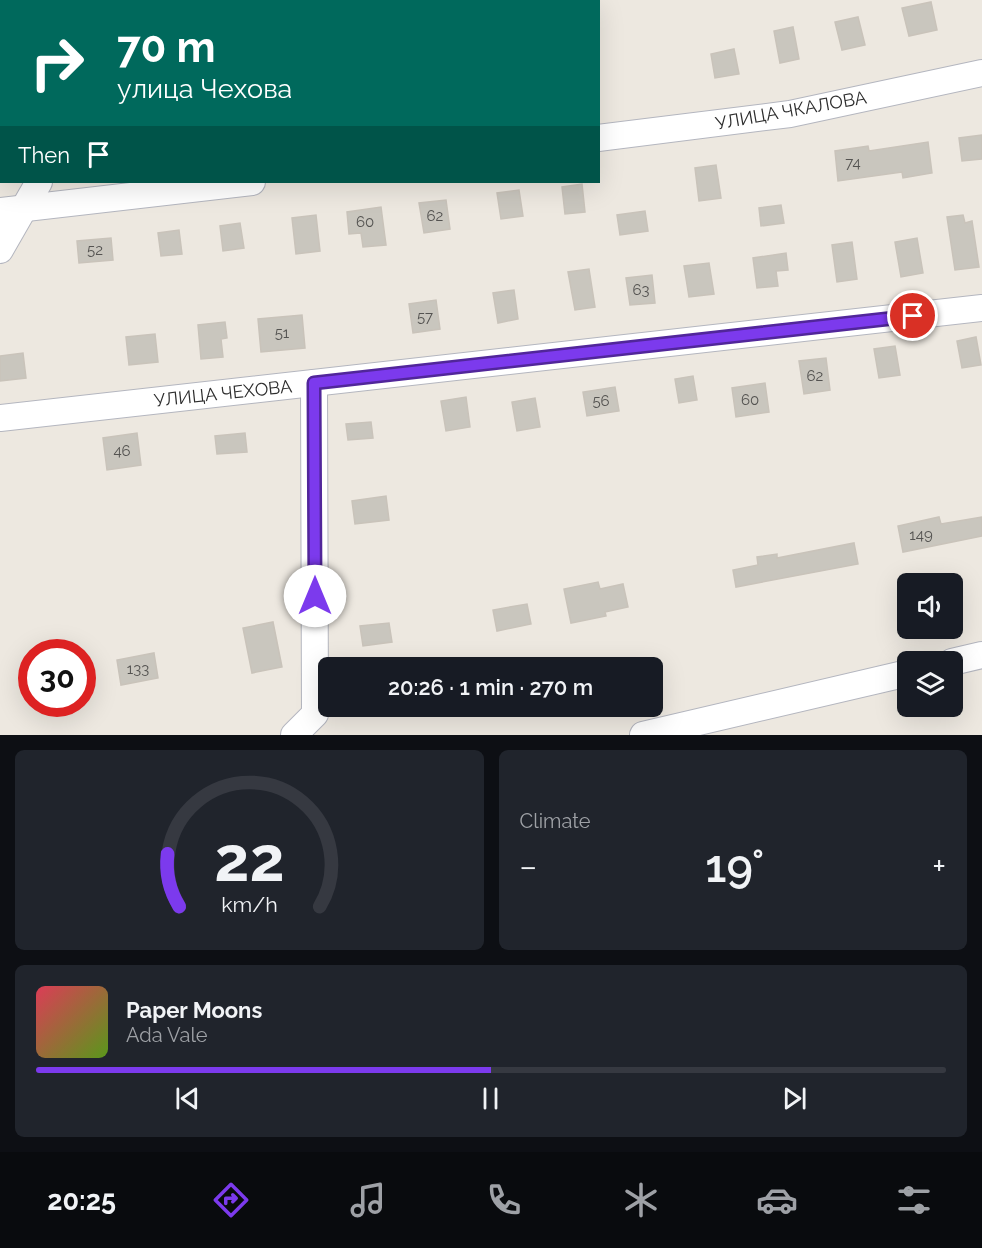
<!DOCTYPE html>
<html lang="en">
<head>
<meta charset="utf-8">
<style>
	:root { --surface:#171b24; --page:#20242c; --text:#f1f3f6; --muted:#9ea1a6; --line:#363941; --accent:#7c3aed }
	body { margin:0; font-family:Raleway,sans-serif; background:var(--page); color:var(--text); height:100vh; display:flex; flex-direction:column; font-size:22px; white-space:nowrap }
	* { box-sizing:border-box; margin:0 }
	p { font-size:20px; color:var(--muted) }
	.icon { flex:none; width:33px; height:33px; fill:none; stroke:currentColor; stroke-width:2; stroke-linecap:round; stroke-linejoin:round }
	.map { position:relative; height:735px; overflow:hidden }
	.sheet { display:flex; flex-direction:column; gap:15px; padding:15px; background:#0d0f14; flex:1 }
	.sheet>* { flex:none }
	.top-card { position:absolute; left:0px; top:0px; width:600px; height:183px; box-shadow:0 6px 24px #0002; background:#00695c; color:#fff; overflow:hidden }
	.fabs { position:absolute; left:897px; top:573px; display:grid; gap:12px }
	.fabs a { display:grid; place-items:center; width:66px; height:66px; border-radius:9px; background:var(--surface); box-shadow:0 6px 24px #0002; font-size:30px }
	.speed { position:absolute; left:18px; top:639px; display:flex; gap:12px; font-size:30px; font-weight:700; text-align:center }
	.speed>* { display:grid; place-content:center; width:78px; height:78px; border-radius:50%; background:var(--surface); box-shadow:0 6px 24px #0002; line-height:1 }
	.speed .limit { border:9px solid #d22; background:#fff; color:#111 }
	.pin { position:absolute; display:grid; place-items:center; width:51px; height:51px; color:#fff; margin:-26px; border:3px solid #fff; border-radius:50%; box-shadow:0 2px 6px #0007 }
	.me { position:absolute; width:66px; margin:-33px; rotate:0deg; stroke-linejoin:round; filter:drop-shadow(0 0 4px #0008) }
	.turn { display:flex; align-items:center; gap:21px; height:126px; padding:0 18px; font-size:27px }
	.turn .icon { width:78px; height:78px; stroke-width:2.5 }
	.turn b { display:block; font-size:42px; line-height:51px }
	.then { display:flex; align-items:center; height:57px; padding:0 18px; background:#0003; gap:12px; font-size:22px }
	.big { font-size:45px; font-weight:600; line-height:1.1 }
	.sheet .tile { flex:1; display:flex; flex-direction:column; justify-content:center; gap:9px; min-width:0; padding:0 21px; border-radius:9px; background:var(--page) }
	.sheet .dial { align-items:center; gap:0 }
	.dial svg { height:156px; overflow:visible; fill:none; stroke:var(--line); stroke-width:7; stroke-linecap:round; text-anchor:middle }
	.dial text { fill:var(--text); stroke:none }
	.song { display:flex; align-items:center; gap:18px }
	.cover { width:72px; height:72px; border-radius:9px; background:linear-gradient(135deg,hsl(350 70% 55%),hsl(90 70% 35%)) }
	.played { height:6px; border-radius:3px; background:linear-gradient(90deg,var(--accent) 50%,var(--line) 50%) }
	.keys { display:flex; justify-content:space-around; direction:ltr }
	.heat { display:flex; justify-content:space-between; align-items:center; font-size:33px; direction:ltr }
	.sheet .tiles { flex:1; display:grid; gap:15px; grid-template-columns:1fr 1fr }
	.tile:last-child { grid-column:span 2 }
	.trip { position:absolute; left:318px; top:657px; width:345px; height:60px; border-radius:9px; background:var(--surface); box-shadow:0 6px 24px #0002; font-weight:600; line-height:60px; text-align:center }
	.tab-bar { display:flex; height:96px; justify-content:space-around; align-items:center; background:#090b0e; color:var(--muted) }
	.tab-bar .icon { width:42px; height:42px }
	.tab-bar .on { color:var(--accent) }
	.tab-bar b { font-size:27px; color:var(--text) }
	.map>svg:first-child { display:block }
	.building { fill:#c9c6be; stroke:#c9c3ba; stroke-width:1.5 }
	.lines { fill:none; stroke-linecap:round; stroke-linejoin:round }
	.minor-casing { stroke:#b4b6bf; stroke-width:28 }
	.minor { stroke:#fff; stroke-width:26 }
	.route-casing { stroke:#51269a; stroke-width:15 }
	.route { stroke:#7c3aed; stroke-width:10 }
	.labels { text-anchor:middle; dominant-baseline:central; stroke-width:5; stroke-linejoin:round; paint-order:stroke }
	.number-label { font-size:15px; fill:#545351 }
	.street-label { font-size:18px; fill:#2d2d2d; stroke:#fff }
</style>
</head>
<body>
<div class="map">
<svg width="982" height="735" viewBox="0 0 982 735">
	<rect width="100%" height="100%" fill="#ede8e0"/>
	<g class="building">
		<path d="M931 2 937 30 909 36 902 8Z"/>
		<path d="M858 17 865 45 842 50 835 22Z"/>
		<path d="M793 27 799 59 780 63 774 31Z"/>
		<path d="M734 49 739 74 715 78 711 54Z"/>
		<path d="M982 135V159L962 161 959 138Z"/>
		<path d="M928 142 932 173 903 178 902 172 838 181 835 151 868 146 869 151Z"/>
		<path d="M716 165 721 198 699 201 695 168Z"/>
		<path d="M582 184 585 212 565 214 562 187Z"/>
		<path d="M519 190 523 216 501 219 497 193Z"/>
		<path d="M446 200 450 229 424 233 419 203Z"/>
		<path d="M781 205 784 223 761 226 759 208Z"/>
		<path d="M381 207 386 245 363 247 361 233 349 234 347 212Z"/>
		<path d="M645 211 648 231 620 235 617 215Z"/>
		<path d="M316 215 320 251 296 254 292 218Z"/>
		<path d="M963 215 965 223 972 221 979 267 955 270 947 217Z"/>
		<path d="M240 223 244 248 223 251 220 226Z"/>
		<path d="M179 230 182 254 161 256 158 233Z"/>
		<path d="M111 238 113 260 79 263 77 241Z"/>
		<path d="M917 238 923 273 901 277 895 242Z"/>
		<path d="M852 242 857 279 837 282 832 245Z"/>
		<path d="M786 253 788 270 776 271 778 286 757 288 753 258Z"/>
		<path d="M709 263 714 294 689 297 684 266Z"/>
		<path d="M589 269 595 307 575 310 568 272Z"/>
		<path d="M652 275 655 303 630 305 626 278Z"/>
		<path d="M514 290 518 319 498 323 493 293Z"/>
		<path d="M436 300 440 329 413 333 409 304Z"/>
		<path d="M302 315 305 348 261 352 258 319Z"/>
		<path d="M225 322 227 338 221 339 223 357 201 359 198 325Z"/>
		<path d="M155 334 158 362 129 365 126 337Z"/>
		<path d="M976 337 981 365 962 368 957 341Z"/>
		<path d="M895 346 900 375 879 378 874 349Z"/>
		<path d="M23 353 26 378 0 381V356Z"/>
		<path d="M826 358 830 390 804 394 799 361Z"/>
		<path d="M693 376 697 400 679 403 675 379Z"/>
		<path d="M765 383 769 412 736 417 732 388Z"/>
		<path d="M615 387 619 411 587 416 583 392Z"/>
		<path d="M466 397 470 427 446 431 441 401Z"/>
		<path d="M535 398 540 427 517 431 512 402Z"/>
		<path d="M371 422 373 438 348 440 346 424Z"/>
		<path d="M137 433 141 465 107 470 103 438Z"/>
		<path d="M245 433 247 452 217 454 215 436Z"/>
		<path d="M386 496 389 520 355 524 352 501Z"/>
		<path d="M939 517 941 524 982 517V536L903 552 898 526Z"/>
		<path d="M854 543 858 564 736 587 733 570 758 565 757 557 777 554V558Z"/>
		<path d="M598 582 600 589 623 584 628 607 605 612 606 616 571 623 564 589Z"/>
		<path d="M527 604 531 624 497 631 493 610Z"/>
		<path d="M273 622 282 667 252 673 243 628Z"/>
		<path d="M389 623 392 642 363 646 360 626Z"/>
		<path d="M154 653 158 678 121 685 117 660Z"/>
	</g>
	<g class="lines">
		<defs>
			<g id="minor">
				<path d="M150 2 151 0"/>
				<path d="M0 89H2"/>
				<path d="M598 138 790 114 982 73"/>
				<path d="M0 211 252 182"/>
				<path d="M0 250 39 182"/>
				<path d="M0 418 982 308"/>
				<path d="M952 662 982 655"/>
				<path d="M294 735 315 714 314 383"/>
				<path d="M643 735 908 673"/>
			</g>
		</defs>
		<use href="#minor" class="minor-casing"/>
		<use href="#minor" class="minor"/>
	</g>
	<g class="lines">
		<defs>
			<path id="route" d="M315 596 314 383 913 316"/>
		</defs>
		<use href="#route" class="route-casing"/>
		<use href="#route" class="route"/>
	</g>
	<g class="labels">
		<g class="number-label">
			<text x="853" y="163">74</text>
			<text x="435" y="216">62</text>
			<text x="365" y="222">60</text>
			<text x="95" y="250">52</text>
			<text x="641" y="290">63</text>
			<text x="425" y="317">57</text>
			<text x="282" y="333">51</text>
			<text x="815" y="376">62</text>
			<text x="750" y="400">60</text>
			<text x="601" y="401">56</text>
			<text x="122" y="451">46</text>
			<text x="921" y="535">149</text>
			<text x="138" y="669">133</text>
		</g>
		<g class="street-label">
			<text transform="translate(791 110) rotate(-10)">УЛИЦА ЧКАЛОВА</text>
			<text transform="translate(223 393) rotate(-6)">УЛИЦА ЧЕХОВА</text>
		</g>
	</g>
</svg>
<div class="fabs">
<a><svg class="icon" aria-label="sound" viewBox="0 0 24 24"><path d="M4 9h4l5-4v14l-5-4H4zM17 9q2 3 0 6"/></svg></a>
<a><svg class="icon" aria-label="layers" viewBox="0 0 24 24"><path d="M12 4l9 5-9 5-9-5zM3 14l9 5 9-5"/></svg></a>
</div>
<div class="speed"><div class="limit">30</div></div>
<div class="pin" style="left:913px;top:316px;background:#d93025"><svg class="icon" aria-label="arrive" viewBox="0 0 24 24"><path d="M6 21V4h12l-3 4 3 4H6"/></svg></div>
<svg class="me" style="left:315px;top:596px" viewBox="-20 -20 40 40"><circle r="19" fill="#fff"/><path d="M0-13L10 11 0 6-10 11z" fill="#7c3aed"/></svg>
<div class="trip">20:26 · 1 min · 270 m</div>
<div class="top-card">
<div class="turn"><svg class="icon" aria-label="right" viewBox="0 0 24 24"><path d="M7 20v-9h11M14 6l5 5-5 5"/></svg><div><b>70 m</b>улица Чехова</div></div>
<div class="then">Then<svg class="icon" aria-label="arrive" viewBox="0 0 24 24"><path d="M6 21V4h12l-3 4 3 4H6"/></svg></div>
</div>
</div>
<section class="sheet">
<div class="tiles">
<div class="tile dial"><svg viewBox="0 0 100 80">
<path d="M14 69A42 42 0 1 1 86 69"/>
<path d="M14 69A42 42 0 0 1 8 42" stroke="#7c3aed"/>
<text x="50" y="56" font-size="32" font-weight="700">22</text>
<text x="50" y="72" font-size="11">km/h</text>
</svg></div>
<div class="tile"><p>Climate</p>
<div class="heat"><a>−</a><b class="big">19°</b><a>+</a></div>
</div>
<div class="tile">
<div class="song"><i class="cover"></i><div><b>Paper Moons</b><p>Ada Vale</p></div></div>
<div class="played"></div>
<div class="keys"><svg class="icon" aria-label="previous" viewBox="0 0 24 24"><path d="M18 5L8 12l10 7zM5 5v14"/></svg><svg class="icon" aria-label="pause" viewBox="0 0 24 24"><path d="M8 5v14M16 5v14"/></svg><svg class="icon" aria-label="next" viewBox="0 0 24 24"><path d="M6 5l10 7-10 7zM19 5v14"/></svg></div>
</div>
</div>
</section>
<nav class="tab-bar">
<b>20:25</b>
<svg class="icon on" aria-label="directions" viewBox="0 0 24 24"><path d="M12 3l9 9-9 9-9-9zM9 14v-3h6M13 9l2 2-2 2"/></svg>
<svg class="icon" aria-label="music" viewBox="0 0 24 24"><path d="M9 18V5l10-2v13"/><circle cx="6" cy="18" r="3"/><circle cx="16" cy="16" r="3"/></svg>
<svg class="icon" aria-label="phone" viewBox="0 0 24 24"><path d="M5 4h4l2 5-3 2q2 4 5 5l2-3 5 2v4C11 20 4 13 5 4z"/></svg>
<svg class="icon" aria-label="climate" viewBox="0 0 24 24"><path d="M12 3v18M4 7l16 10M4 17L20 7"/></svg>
<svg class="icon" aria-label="car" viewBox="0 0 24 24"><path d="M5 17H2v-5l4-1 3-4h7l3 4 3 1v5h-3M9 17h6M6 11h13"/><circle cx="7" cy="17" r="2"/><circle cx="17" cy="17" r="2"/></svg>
<svg class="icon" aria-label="filters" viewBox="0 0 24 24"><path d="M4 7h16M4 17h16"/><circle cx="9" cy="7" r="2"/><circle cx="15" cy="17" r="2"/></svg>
</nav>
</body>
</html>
